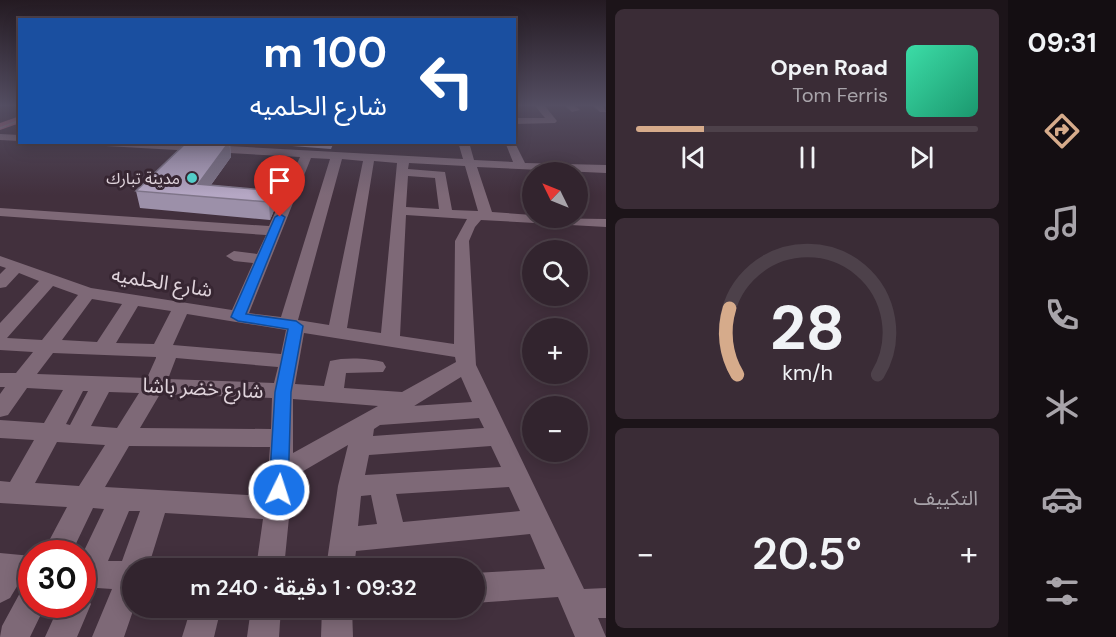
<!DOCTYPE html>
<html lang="ar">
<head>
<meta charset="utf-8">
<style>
	:root { --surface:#32242e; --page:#3a2c36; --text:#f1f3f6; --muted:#a8a4aa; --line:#4d414a; --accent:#d6ab8b }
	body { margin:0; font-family:"DM Sans","Noto Sans Arabic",sans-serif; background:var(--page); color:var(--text); direction:rtl; height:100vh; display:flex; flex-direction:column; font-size:22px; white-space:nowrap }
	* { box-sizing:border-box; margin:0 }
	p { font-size:20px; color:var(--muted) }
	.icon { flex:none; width:33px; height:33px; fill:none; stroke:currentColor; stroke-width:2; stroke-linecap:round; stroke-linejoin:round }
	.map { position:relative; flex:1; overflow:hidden; direction:ltr }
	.drawer { display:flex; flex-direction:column; gap:9px; padding:9px; background:#1c1419; width:402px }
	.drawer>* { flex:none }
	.hud { position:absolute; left:18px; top:18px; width:498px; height:126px; border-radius:0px; box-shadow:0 3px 15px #0003,0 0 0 2px var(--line); direction:rtl; background:#1a4fa0; color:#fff; overflow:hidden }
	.needle { width:39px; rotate:313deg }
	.fabs { position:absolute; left:522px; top:162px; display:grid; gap:12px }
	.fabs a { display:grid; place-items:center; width:66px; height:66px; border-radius:50%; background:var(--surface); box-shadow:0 3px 15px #0003,0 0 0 2px var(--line); font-size:30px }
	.speed { position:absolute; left:18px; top:540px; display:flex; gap:12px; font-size:30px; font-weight:700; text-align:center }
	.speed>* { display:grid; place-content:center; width:78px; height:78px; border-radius:50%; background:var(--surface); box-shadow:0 3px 15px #0003,0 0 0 2px var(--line); line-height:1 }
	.speed .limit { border:9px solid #d22; background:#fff; color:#111 }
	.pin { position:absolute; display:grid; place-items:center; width:51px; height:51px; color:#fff; margin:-62px -26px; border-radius:50% 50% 50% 0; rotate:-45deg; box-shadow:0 0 6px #0007 }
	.pin .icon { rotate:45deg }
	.me { position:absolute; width:66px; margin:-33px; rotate:4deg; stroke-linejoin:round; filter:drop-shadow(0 0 4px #0008) }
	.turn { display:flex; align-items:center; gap:21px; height:126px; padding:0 30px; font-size:27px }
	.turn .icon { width:78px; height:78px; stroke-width:2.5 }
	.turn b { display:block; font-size:42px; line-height:51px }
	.big { font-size:45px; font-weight:600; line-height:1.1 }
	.drawer .tile { flex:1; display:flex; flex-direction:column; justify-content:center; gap:9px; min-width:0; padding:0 21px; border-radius:9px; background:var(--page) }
	.drawer .dial { align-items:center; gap:0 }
	.dial svg { height:156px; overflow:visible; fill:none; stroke:var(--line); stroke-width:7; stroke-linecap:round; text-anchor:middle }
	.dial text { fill:var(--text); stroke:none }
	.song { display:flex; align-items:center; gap:18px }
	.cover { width:72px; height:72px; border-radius:9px; background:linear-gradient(135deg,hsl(160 70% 55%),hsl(160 70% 35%)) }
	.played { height:6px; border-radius:3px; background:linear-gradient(90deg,var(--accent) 20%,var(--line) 20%) }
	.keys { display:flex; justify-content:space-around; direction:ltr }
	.heat { display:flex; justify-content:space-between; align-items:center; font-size:33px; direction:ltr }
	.trip { position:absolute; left:122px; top:558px; width:363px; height:60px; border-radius:30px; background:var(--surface); box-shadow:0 3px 15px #0003,0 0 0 2px var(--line); font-weight:600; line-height:60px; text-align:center; direction:rtl }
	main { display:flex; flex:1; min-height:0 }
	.menu { display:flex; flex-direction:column; width:108px; justify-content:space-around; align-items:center; background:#140e12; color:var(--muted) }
	.menu .icon { width:42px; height:42px }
	.menu .on { color:var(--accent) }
	.menu b { font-size:27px; color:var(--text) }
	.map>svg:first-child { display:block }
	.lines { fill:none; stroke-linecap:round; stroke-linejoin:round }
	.minor { fill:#7e6977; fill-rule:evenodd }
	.major { fill:#ae687d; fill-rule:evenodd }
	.tram { stroke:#968792; stroke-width:1.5 }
	.wall { fill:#9c90a9 }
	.shaded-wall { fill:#7f7589 }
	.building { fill:#b5a7c4; stroke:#7f7589; stroke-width:1.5 }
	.route { fill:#1a73e8; stroke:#114b97; stroke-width:1.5 }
	.poi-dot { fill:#53cdc9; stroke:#372632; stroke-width:2 }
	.labels { text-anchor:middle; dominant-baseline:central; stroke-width:6; stroke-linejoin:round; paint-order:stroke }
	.far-poi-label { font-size:16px; fill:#e0d4dc; stroke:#372632; text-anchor:end }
	.street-label { font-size:20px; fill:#e0d4dc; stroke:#372632 }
</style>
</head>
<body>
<main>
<nav class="menu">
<b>09:31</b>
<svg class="icon on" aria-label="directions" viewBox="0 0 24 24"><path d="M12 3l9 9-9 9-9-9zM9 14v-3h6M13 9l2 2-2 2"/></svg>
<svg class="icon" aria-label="music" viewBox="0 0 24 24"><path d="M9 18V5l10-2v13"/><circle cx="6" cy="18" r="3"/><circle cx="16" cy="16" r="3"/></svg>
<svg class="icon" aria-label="phone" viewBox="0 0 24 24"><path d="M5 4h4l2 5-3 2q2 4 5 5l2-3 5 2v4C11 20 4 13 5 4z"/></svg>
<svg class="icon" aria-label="climate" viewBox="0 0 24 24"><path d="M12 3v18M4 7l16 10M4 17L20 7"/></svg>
<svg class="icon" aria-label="car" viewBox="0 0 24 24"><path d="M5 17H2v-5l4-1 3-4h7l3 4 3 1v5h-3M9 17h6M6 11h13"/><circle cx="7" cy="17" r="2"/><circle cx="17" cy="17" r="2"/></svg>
<svg class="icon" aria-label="filters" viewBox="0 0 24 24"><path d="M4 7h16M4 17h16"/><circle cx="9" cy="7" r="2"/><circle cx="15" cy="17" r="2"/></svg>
</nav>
<section class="drawer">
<div class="tile">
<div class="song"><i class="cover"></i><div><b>Open Road</b><p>Tom Ferris</p></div></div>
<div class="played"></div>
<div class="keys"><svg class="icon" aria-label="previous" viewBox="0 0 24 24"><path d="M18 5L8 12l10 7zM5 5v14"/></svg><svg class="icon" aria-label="pause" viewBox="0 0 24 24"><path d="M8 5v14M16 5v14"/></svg><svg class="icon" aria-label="next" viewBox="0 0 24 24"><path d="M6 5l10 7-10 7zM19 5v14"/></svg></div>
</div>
<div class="tile dial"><svg viewBox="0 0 100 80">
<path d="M14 69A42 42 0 1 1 86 69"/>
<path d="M14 69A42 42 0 0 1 10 35" stroke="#d6ab8b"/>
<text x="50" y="56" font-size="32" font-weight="700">28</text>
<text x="50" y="72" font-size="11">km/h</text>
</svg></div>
<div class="tile"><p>التكييف</p>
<div class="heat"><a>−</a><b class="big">20.5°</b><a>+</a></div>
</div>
</section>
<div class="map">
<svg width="606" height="637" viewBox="0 0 606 637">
	<rect width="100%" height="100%" fill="#42303d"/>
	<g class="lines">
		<g class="minor">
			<path d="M535 106H545L557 121 555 123 514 124V118H545Z"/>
			<path d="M565 106H575L580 110 572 112Z"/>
			<path d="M593 106H603L606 112H600Z"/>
			<path d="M0 134 20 135V141L0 140Z"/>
			<path d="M514 141 525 163 606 165V173L477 167 492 212 532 215V218L606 219V227L481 220 475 227 469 241 476 365 584 589 606 588V618H598L606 637H575L558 597 474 603V573L545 569 530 534 356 551 354 568H326L338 486 348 445 293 477 284 568H256L263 519 165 513 148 568H132V608H134L124 637H92L112 589 97 588 92 599 89 601 91 604 77 637H45L60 604H82V555L104 509 93 508 71 554H42L67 507 0 503V481L10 482 34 440 0 438V420L44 423 63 390 27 388 8 415 0 417V394L5 387H0V373H16L33 352 0 350V323L39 281 19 273 6 287 0 288V274L6 268 0 266V256L91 288 232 310 253 263 234 261 226 256 234 251 257 254 266 235 0 216V208L269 226 284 193 268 191 266 188 272 184 287 186 300 157 88 145 83 142H156L463 159 458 142H469L474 160 513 162 505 142ZM311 158 330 159 281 317 249 313ZM342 159 363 161 329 325 298 320ZM374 161 397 163 381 333 347 328ZM409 163 465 166 478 211 452 210 445 172 408 169ZM408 176 435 178 439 209 406 207ZM406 215 467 219 455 241 454 344 400 336ZM53 286 78 295 42 340 7 338ZM92 299 122 304 97 342 62 340ZM138 306 171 311 154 344 116 343ZM187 314 286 330 281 354 173 345ZM304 333 455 357 456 362 402 392 344 388 346 373 383 372 386 367 383 362C368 358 345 357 330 361L324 386 295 384ZM53 353 156 357V358L147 378 37 374ZM176 358 278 367 274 383 168 379ZM461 377 472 402 412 406H414ZM83 391H88L70 425 66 424ZM109 392 139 393 117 428 91 426ZM160 394 272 398 271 429 140 428ZM293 399 378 406 293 453ZM479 418 484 428 373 436 374 429 380 425ZM57 442 105 445 79 486 35 483ZM129 446 270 447 266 496 105 487ZM491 446 501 467 365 475 369 455ZM509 487 520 511 403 522 396 494ZM371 495 377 524 358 526 361 496ZM129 511H140L122 561H108Z"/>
			<path d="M0 553 32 556V584L19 583 10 598 0 603Z"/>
			<path d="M32 587V604H46L30 637H0L2 626 21 591Z"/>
			<path d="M191 608H221L214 637H182Z"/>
			<path d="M251 608H281L279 637H247Z"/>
			<path d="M322 608H352L353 637H321Z"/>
		</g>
		<path class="major" d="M20 116V123L0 130V123Z"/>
		<path class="tram" d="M0 128 20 120"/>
	</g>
	<g class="wall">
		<path d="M187 142H230L231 157 211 185 275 191V208L270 220 140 208 136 191Z"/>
		<path d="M292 142H334L331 149 292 146Z"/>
	</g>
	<g class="shaded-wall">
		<path d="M229 142 231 157 203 196 198 184Z"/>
		<path d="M275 191V208L270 220 269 202Z"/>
	</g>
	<path class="building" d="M187 142H229L198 184 275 191 269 202 136 191Z"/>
	<linearGradient id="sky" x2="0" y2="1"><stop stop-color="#241a22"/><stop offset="0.54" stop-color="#544e62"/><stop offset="1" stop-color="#544e62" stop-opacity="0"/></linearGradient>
	<rect width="606" height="195" fill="url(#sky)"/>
	<path class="route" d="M280 214 285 217 246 314 296 321 303 326 291 392 288 490 286 496 279 498 272 496 269 490 275 392 288 329 238 321 231 317 275 217Z"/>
	<circle class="poi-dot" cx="192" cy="178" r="6"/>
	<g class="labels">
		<g class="far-poi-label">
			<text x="180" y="178">مدينة تبارك</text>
		</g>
		<g class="street-label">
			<text transform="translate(162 282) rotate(9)">شارع الحلميه</text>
			<text transform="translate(203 388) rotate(3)">شارع خضر باشا</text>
		</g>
	</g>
</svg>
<div class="fabs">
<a><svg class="needle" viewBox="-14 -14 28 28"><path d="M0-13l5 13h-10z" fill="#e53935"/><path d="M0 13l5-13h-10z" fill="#a8a4aa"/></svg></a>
<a><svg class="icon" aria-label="search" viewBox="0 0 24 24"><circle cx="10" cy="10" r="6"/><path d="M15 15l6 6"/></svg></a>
<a>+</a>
<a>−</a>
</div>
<div class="speed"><div class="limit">30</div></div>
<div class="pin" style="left:280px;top:217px;background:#d93025"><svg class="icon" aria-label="arrive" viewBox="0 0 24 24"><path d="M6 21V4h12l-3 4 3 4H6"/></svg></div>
<svg class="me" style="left:279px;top:490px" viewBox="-20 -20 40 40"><circle r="17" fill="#1a73e8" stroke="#fff" stroke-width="3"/><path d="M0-11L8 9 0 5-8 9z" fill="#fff"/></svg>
<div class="trip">09:32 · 1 دقيقة · 240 m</div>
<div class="hud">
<div class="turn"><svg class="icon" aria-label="left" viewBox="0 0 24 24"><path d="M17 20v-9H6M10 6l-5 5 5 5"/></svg><div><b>100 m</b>شارع الحلميه</div></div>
</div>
</div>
</main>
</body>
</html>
